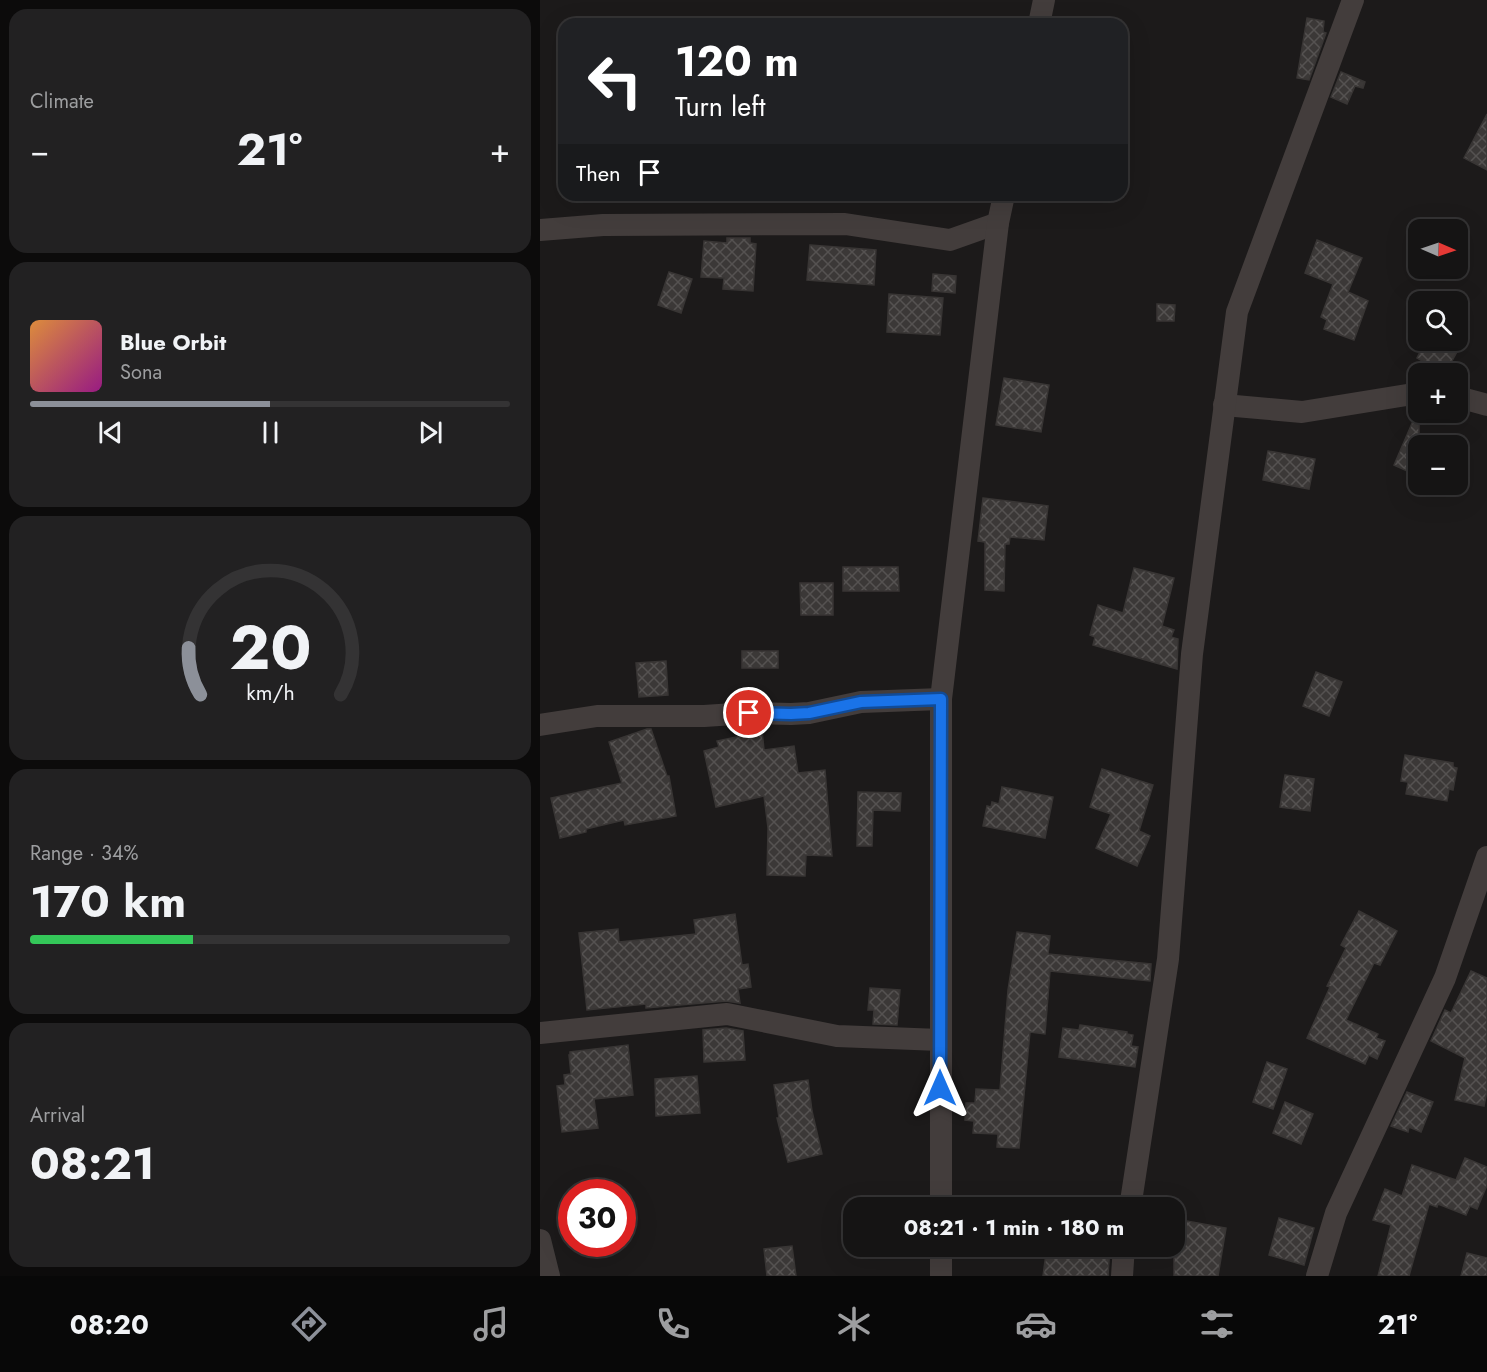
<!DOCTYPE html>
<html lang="en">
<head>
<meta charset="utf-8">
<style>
	:root { --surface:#151414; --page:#222122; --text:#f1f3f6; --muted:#9d9ea0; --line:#343334; --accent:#8c9099 }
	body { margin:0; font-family:Jost,sans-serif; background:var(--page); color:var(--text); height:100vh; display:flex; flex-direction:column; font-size:22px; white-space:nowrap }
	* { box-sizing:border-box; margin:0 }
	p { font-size:20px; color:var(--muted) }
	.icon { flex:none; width:33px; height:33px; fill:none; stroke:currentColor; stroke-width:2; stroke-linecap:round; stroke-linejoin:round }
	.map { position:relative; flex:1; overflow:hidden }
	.drawer { display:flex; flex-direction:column; gap:9px; padding:9px; background:#0c0b0b; width:540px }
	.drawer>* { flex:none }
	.hud { position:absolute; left:18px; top:18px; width:570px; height:183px; border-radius:18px; box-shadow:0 6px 24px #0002,0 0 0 2px var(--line); background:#202124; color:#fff; overflow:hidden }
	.needle { width:39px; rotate:92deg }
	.fabs { position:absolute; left:868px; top:219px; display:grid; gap:12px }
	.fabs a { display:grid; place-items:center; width:60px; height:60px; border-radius:12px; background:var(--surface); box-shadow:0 6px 24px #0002,0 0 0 2px var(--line); font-size:30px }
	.speed { position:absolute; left:18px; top:1179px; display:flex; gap:12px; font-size:30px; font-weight:700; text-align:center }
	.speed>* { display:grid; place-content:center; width:78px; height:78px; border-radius:50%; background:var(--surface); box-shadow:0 6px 24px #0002,0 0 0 2px var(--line); line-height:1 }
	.speed .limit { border:9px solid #d22; background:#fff; color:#111 }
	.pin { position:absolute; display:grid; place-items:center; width:51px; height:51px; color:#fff; margin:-26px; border:3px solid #fff; border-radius:50%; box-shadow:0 2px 6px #0007 }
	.me { position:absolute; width:66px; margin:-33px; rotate:0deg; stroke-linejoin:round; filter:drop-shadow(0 0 4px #0008) }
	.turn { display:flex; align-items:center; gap:21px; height:126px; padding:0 18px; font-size:27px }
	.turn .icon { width:78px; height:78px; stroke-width:2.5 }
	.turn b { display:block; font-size:42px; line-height:51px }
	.then { display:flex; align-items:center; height:57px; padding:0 18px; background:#0003; gap:12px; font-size:22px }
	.big { font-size:45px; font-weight:700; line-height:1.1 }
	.drawer .card { flex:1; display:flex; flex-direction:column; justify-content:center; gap:9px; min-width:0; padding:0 21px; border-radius:18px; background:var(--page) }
	.drawer .dial { align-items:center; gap:0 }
	.dial svg { height:156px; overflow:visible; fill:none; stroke:var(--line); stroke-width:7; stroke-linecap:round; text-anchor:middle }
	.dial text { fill:var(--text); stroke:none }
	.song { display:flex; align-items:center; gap:18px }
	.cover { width:72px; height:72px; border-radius:9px; background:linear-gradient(135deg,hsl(30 70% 55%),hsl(310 70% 35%)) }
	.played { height:6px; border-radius:3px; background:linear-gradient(90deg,var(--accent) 50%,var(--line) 50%) }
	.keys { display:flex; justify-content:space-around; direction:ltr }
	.heat { display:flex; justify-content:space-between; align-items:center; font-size:33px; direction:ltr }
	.charge { height:9px; border-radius:4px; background:linear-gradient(90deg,#34c759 34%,var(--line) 0) }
	.trip { position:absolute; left:303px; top:1197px; width:342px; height:60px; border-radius:18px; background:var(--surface); box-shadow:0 6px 24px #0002,0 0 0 2px var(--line); font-weight:700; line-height:60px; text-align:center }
	.menu { display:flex; height:96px; justify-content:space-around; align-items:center; background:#080808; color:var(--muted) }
	.menu .icon { width:42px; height:42px }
	.menu .on { color:var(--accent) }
	.menu b { font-size:27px; color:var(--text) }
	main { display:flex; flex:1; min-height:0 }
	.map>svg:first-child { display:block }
	.building { fill:url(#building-cross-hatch); stroke:#383534; stroke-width:1.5 }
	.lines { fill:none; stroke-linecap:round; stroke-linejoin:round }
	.street { stroke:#433d3c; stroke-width:22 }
	.route-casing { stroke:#114b97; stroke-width:15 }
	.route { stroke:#1a73e8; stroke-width:10 }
</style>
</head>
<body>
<main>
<section class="drawer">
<div class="card"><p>Climate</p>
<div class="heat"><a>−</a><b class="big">21°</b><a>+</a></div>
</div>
<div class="card">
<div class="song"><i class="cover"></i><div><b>Blue Orbit</b><p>Sona</p></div></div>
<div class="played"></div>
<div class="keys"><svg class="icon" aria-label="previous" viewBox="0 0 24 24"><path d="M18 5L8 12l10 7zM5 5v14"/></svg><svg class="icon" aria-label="pause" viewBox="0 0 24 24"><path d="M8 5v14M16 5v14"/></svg><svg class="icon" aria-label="next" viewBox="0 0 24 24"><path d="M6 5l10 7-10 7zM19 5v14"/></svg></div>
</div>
<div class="card dial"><svg viewBox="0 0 100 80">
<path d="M14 69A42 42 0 1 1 86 69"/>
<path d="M14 69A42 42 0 0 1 8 45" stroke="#8c9099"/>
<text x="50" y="56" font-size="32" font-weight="700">20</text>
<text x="50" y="72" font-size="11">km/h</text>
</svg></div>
<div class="card"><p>Range · 34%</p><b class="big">170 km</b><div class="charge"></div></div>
<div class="card"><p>Arrival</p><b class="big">08:21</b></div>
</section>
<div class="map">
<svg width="947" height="1276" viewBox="0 0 947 1276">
	<defs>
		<pattern id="building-cross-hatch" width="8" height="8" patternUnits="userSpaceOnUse" patternTransform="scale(1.5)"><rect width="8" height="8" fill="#3b3837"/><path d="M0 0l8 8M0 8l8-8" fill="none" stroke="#555251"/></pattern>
	</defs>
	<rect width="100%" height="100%" fill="#1c1a1a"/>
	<g class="building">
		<path d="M767 18 784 21 783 32 786 33 769 80 757 78Z"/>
		<path d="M801 72 825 82 823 88 815 86 807 104 791 97Z"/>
		<path d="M947 114V170L924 158Z"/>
		<path d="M187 238H210V243L216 244 213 291 183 289 184 278 161 277 164 241 187 243Z"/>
		<path d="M777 240 822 258 808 292 828 301 814 340 784 329 787 320 781 317 793 284 765 273Z"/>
		<path d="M270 245 336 250 334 285 267 280Z"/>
		<path d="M129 272 152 279 141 313 118 305Z"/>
		<path d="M393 274 416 276 415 293 392 291Z"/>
		<path d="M349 294 403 298 400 335 347 332Z"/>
		<path d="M617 304 635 305 634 321H617Z"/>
		<path d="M886 340H909L920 346 905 374 877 358Z"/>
		<path d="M464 378 509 385 501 432 456 425Z"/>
		<path d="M879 407V462L874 474 854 465Z"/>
		<path d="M728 451 775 459 769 489 723 480Z"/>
		<path d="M443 498 508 506 504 540 470 537 469 544H465L464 591 445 590V542L438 541Z"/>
		<path d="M303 567H358L359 591H303Z"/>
		<path d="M594 568 634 578 622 626 634 630 631 637 638 639 637 669 553 645 555 637 550 635 558 605 583 613Z"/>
		<path d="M260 583H293V615H261Z"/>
		<rect x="202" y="651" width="36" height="17"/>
		<path d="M126 661 128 695 99 697 96 663Z"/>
		<path d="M776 672 802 682 789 716 763 706Z"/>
		<path d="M107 729H111L127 776H129L136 816 85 825 84 820 46 829V832L20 838 11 798 82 783 69 742Z"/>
		<path d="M222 730 224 750 254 746 258 773 285 770 292 856 266 855 265 876 227 875 228 828 224 796 176 807 164 751 179 747 177 741 201 736 200 734Z"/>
		<path d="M865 755 913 763V767L917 768 913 790 909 789 907 801 866 794 868 782 861 781Z"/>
		<path d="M562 769 613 785 599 831 610 836 597 866 556 848 571 814 550 807Z"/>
		<path d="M745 775 774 779 770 811 740 807Z"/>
		<path d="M462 787 513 797 505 838 443 826 447 806 451 807 452 802 459 804Z"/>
		<path d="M318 792 361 793 360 811 333 810 332 846H317Z"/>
		<path d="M819 911 857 931 840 965 834 963 806 1020 838 1034 836 1038 845 1041 837 1059 829 1055 825 1064 767 1038 790 987 787 986 806 948 801 945Z"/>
		<path d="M195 914 202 965 208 964 211 987 198 989 200 1003 186 1001 106 1008V1004L47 1010 39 933 78 929 79 942 156 934 154 920Z"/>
		<path d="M477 932 510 936 508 954 611 964 610 981 510 971 505 1034 490 1032 479 1148 457 1147 458 1134 433 1133 434 1121 425 1120 426 1103H435L436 1089 460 1090 468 990Z"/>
		<path d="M931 971 947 978V1091L944 1106 915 1100 925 1058 891 1041 905 1010 911 1013Z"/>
		<path d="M330 988 360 990 357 1025 333 1024 334 1010H328Z"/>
		<path d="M540 1025 587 1032V1034L593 1035 591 1046 598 1047 595 1067 519 1057 523 1028 539 1030Z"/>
		<path d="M186 1028 203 1031 205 1060 164 1062 163 1030Z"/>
		<path d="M88 1045 93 1095 54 1099 58 1128 22 1132 17 1086 25 1085 24 1075 31 1074 29 1055H30V1052Z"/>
		<path d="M727 1062 747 1069 733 1109 713 1102Z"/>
		<path d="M157 1076 160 1113 116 1116 115 1079Z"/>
		<path d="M268 1080 272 1111 282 1154 248 1162 237 1118H239L234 1085Z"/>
		<path d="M867 1092 893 1102 881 1132 869 1127 868 1132 851 1126Z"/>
		<path d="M745 1102 773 1114 761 1144 733 1133Z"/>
		<path d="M925 1158 947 1167V1185L937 1209 930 1206 926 1215 898 1204 897 1207 889 1204 869 1276H838L851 1225 833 1220 845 1189 862 1196 872 1165 916 1180Z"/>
		<path d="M739 1218 774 1228 764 1265 729 1255Z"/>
		<path d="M641 1220 686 1228 678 1276H634V1228L639 1229Z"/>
		<path d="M252 1246 256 1276H227L224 1249Z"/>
		<path d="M507 1246H570L568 1276H503Z"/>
		<path d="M927 1253 947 1258V1276H921Z"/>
	</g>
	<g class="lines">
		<g class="street">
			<path d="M499 24 504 0"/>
			<path d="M0 230 63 225 305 224 410 240 458 223"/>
			<path d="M918 397 947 405"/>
			<path d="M684 405 762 412 879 393"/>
			<path d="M0 725 57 716H164L209 713 251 714 269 713 321 702 401 699"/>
			<path d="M0 1033 187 1014 297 1036 400 1040"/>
			<path d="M401 1208V699L458 223 464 195"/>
			<path d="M590 1208 628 959 652 654 697 312 813 0"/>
			<path d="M0 1240 9 1276"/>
			<path d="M401 1246V1276"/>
			<path d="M582 1276 584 1246"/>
			<path d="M777 1276 796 1213 905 978 947 857"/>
		</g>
	</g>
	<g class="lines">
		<defs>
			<path id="route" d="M209 713 251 714 269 713 321 702 401 699 400 1088"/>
		</defs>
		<use href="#route" class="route-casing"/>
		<use href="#route" class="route"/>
	</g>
</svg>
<div class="fabs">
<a><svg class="needle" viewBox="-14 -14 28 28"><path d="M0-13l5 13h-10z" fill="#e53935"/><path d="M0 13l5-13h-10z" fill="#9d9ea0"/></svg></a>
<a><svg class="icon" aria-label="search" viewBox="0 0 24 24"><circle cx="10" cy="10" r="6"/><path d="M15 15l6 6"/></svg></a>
<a>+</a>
<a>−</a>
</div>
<div class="speed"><div class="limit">30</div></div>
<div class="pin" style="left:209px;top:713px;background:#d93025"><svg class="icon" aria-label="arrive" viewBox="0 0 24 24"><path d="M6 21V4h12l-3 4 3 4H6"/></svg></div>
<svg class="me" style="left:400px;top:1088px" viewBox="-20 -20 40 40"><path d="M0-17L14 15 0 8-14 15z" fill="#1a73e8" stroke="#fff" stroke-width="4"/></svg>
<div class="trip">08:21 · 1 min · 180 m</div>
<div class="hud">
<div class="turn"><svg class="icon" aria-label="left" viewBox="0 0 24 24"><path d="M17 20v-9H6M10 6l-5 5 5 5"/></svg><div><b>120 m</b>Turn left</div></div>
<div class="then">Then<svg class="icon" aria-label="arrive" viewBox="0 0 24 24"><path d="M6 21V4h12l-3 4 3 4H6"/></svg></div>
</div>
</div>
</main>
<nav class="menu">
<b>08:20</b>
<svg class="icon on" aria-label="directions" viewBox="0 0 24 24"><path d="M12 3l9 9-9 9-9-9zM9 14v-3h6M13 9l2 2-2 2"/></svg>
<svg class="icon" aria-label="music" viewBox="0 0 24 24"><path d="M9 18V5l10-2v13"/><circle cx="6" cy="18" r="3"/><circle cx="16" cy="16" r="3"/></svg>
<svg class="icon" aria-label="phone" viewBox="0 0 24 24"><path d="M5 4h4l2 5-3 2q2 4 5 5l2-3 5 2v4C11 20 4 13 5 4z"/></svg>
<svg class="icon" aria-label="climate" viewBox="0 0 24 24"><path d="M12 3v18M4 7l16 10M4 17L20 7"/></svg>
<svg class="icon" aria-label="car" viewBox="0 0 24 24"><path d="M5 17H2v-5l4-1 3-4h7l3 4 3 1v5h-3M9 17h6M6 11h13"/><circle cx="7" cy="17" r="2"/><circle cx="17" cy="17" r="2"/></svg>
<svg class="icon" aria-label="filters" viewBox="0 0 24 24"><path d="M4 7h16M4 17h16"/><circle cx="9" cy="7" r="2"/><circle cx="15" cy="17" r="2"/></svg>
<b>21°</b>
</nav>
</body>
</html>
